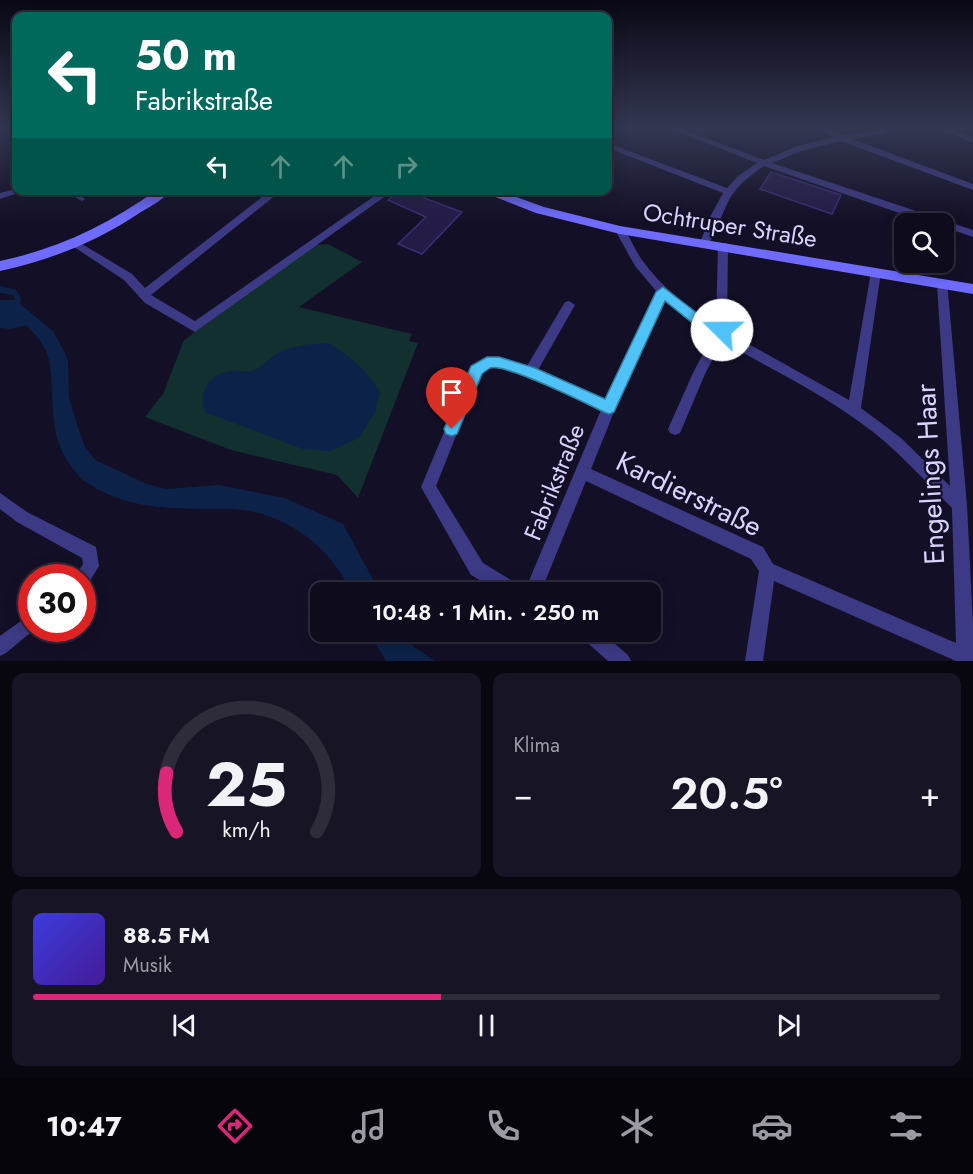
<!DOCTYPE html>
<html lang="de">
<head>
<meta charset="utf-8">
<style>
	:root { --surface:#0e0b1c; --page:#171425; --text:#f1f3f6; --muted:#9b9ba3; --line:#2e2b3b; --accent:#db2777 }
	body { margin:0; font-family:Jost,sans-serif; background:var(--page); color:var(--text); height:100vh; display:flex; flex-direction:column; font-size:22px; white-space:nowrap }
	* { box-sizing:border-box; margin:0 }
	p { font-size:20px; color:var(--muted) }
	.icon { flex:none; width:33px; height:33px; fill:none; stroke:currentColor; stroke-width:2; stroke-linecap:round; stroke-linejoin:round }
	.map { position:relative; height:661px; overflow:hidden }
	.panel { display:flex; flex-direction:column; gap:12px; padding:12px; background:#08060f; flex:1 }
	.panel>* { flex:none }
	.hud { position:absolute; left:12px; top:12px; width:600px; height:183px; border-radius:12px; box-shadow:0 3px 15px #0003,0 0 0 2px var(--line); background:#00695c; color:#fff; overflow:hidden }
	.buttons { position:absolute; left:894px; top:213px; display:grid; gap:12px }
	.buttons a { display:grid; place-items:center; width:60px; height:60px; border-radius:12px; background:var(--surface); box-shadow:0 3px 15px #0003,0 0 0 2px var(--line); font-size:30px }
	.speed { position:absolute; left:18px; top:564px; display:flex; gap:12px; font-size:30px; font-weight:700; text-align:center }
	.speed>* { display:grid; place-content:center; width:78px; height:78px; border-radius:50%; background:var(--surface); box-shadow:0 3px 15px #0003,0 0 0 2px var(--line); line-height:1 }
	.speed .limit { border:9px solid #d22; background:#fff; color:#111 }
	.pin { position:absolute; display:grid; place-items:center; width:51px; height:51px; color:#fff; margin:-62px -26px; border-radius:50% 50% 50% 0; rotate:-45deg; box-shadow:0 0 6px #0007 }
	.pin .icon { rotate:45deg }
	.me { position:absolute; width:66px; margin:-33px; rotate:292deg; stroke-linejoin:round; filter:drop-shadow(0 0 4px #0008) }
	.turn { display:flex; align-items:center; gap:21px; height:126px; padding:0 24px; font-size:27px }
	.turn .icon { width:78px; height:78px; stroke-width:2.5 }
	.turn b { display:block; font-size:42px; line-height:51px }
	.lanes { display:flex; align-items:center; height:57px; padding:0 24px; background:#0003; justify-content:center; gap:30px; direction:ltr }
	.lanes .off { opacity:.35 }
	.big { font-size:45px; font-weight:600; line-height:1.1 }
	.panel .card { flex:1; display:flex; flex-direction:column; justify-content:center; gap:9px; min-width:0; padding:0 21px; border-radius:12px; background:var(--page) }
	.panel .dial { align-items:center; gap:0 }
	.dial svg { height:156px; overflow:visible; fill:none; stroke:var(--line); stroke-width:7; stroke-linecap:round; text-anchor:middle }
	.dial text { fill:var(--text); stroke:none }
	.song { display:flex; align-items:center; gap:18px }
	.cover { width:72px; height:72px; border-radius:9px; background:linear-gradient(135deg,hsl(240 70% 55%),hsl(260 70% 35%)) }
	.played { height:6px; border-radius:3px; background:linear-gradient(90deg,var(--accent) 45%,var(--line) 45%) }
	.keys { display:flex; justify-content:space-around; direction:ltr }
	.heat { display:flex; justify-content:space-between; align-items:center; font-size:33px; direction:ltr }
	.panel .tiles { flex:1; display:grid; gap:12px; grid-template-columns:1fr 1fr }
	.card:last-child { grid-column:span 2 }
	.trip { position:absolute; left:310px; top:582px; width:351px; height:60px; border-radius:12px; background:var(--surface); box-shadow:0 3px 15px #0003,0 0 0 2px var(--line); font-weight:600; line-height:60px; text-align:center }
	.tab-bar { display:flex; height:96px; justify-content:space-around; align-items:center; background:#06040b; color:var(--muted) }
	.tab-bar .icon { width:42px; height:42px }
	.tab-bar .selected { color:var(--accent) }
	.tab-bar b { font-size:27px; color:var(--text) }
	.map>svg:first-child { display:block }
	.green { fill:#12302f }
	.water { fill:#0c2248 }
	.building { fill:#241b47; stroke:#3b2d73; stroke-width:1.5 }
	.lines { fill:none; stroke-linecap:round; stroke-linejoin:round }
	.pedestrian { fill:#3d3a85; fill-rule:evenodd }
	.minor { fill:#3d3a85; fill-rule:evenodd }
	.secondary { fill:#6f6bff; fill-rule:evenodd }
	.route { fill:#4fc3f7; stroke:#337fa1; stroke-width:1.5 }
	.labels { text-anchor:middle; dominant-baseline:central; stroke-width:4.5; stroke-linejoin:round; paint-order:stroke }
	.street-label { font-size:24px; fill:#d9d4ff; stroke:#130f26 }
	.near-street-label { font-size:28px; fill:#d9d4ff; stroke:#130f26 }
</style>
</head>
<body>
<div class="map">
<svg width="973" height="661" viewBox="0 0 973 661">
	<rect width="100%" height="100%" fill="#130f26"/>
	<path class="green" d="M328 244 362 262 299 307 412 334 409 341 418 343 358 498 337 475 231 450 145 417 163 394 184 340 316 245Z"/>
	<g class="water">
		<path d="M0 286 16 290 21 298 20 304 53 331 63 349 68 361 69 397 75 418 84 445 95 460 147 484 166 489 219 485 285 498 343 524 380 592H351C331 549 291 517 243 510 231 508 218 509 206 509 159 508 125 508 84 481 79 478 76 472 72 467 50 440 54 409 51 376 50 369 50 360 47 354 43 342 35 334 26 325L11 329 0 328V300H15L13 295 0 293Z"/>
		<path d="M328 343C351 356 365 369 380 392L375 412 359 438 330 451 303 449 205 412C198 393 209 375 229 371 237 369 245 373 252 371 262 368 266 361 275 355 290 345 311 344 328 343Z"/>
		<path d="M369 632H397L414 647 435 661H386Z"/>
	</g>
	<g class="building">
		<path d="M771 172 841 195 832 214 760 189Z"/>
		<path d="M407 190H417L427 195 424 198 462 212 422 254 398 244 426 217 388 200 400 191 404 193Z"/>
	</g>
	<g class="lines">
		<path class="pedestrian" d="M64 190H73L85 199 82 201 80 200Z"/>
		<g class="minor">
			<path d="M671 129H682L764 160 795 147 833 137 819 129H829L843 135 889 129 884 134 852 139 973 184V190L841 141 801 151 772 163 973 230V237L944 227V224H931L764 166C752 174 740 183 732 195 724 206 714 242 705 247L701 245 700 243 710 217 723 193 608 148V143L727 188 738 176 757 163Z"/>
			<path d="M940 129H951L973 137V143Z"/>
			<path d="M16 189V190H26L0 199V193Z"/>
			<path d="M271 190H282L151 295 195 321 383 190H394L195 332 145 303 124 280 68 243 73 239 77 241 132 274 145 288Z"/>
			<path d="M620 227 624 228C630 238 635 250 642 260 661 287 689 308 716 325L718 246 719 243H727L728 246 727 332 849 400 871 272 872 269H880L881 272 861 408 901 438 950 486 937 284 943 280 947 281 967 505 973 624V661H956L774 581 763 661H745L759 571 751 559 586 481 542 589 543 592H500L471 575 421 487 470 370C483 350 509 359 527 366L565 302 569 301 575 305 538 370 606 399 657 292 635 266 615 230ZM665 299 687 318 713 335 693 373 668 429 670 433 675 435 680 433 705 374 722 341C769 368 818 391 861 423 895 447 923 479 952 508L956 643 773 564 763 547 591 469 616 407ZM489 368C525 367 569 395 601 410L528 583 514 582 483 563 436 486 481 373Z"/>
			<path d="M0 493 27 512 96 547 99 566 88 584 82 586V578H74L83 564 82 558 17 522 0 509Z"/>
			<path d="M32 613V628H36L6 653 0 656V636Z"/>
			<path d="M579 632H601L628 655 631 661H608L582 638Z"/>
		</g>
		<g class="secondary">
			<path d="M157 190H172C163 199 152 206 141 212 98 241 51 260 0 271V261C58 249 109 224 157 190Z"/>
			<path d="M478 190H497L544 207 620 226 973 284V294L620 234 536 213Z"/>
		</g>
	</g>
	<linearGradient id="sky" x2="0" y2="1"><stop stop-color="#0a0815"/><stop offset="0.58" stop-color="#333752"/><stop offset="1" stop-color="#333752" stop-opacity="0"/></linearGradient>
	<rect width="973" height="221" fill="url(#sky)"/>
	<path class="route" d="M663 287 714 326 727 327 729 330 724 339 719 340 705 333 665 301 614 412 609 414 604 412C585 403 506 363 490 368 487 370 484 372 482 374L457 434 452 436 446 434 444 429 471 366 487 357H499L535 368 605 399 656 292Z"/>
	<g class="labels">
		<g class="street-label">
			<text transform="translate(730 225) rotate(9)">Ochtruper Straße</text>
			<text transform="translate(554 482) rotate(-68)">Fabrikstraße</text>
		</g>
		<g class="near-street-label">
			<text transform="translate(930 474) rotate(-93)">Engelings Haar</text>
			<text transform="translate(689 494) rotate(26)">Kardierstraße</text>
		</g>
	</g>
</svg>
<div class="buttons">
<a><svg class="icon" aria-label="search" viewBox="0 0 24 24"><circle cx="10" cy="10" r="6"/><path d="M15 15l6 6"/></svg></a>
</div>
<div class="speed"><div class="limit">30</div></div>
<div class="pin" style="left:452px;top:429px;background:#d93025"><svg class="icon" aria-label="arrive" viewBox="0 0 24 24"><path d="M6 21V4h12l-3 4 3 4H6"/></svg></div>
<svg class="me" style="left:722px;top:330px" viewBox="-20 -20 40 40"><circle r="19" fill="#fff"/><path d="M0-13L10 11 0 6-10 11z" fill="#4fc3f7"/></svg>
<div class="trip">10:48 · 1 Min. · 250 m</div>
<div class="hud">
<div class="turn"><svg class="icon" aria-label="left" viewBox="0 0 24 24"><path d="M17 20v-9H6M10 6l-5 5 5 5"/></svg><div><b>50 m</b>Fabrikstraße</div></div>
<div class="lanes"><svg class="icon" aria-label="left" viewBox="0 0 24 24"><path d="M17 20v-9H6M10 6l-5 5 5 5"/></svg><svg class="icon off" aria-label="ahead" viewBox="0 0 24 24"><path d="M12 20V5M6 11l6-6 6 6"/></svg><svg class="icon off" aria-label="ahead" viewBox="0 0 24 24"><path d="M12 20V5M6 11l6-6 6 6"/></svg><svg class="icon off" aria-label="right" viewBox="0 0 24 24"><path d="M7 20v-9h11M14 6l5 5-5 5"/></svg></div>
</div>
</div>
<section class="panel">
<div class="tiles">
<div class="card dial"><svg viewBox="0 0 100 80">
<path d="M14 69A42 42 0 1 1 86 69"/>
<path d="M14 69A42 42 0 0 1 9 39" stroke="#db2777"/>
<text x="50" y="56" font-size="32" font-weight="700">25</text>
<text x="50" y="72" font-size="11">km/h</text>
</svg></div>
<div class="card"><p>Klima</p>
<div class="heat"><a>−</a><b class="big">20.5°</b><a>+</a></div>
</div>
<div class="card">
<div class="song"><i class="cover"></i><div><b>88.5 FM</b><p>Musik</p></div></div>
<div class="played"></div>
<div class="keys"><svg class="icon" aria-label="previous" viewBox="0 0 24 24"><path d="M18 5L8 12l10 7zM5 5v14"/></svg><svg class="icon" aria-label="pause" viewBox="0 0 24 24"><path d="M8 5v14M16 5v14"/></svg><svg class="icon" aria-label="next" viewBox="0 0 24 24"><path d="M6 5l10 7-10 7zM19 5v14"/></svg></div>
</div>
</div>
</section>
<nav class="tab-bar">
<b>10:47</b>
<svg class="icon selected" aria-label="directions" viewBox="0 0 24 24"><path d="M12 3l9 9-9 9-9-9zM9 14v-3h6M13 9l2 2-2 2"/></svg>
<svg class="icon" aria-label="music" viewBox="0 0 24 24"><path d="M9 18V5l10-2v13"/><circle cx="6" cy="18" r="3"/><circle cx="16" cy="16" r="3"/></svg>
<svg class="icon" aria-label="phone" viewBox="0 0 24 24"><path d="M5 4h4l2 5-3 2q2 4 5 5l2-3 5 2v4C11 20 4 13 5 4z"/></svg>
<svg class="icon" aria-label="climate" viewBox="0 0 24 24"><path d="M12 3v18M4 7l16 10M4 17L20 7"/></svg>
<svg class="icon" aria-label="car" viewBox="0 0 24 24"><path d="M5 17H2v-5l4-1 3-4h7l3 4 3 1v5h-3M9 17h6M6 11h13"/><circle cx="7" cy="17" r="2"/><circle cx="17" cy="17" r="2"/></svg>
<svg class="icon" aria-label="filters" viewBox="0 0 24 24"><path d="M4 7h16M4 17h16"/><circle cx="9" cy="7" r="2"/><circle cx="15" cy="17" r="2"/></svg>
</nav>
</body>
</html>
